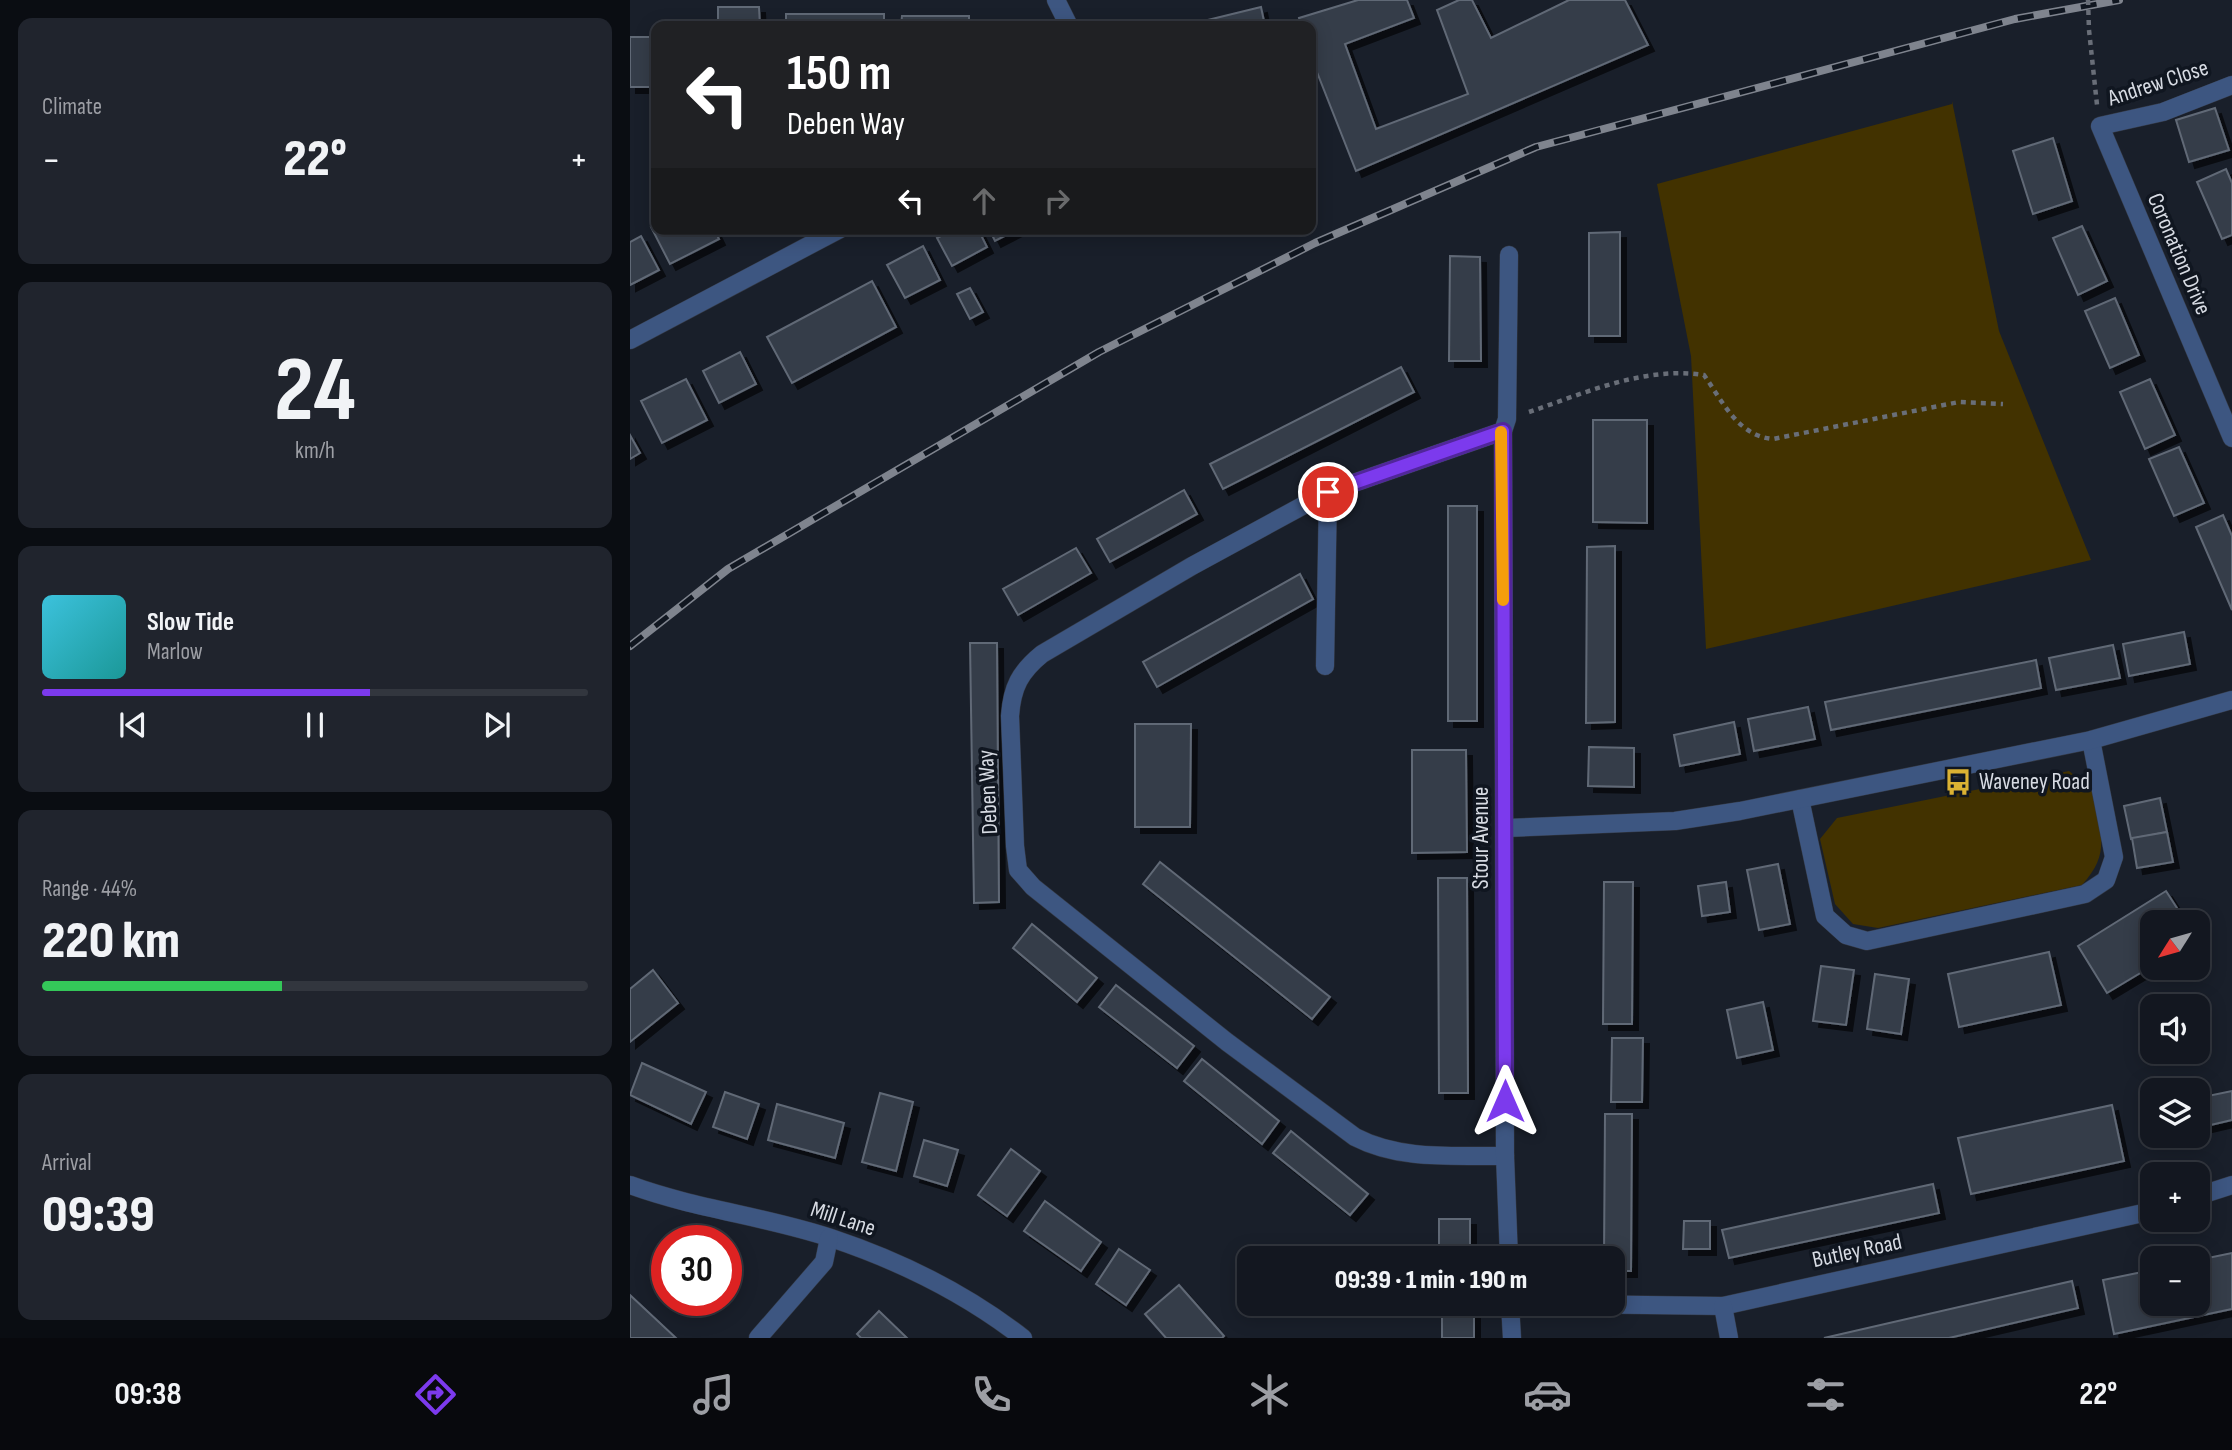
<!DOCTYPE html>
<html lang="en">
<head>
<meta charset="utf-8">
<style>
	:root { --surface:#131720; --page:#20242d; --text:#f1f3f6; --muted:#9d9fa5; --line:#32363e; --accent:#7c3aed }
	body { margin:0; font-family:"Sofia Sans Condensed",sans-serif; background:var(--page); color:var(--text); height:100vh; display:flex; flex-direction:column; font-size:26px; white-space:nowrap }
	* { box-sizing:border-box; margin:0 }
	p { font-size:23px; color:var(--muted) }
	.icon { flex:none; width:38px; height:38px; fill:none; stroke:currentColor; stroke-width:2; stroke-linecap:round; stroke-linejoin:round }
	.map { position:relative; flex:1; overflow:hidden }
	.panel { display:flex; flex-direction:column; gap:18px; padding:18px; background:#0a0d12; width:630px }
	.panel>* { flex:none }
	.guide { position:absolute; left:21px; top:21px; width:665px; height:214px; border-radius:14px; box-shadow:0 4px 18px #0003,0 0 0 2px var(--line); background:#202124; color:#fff; overflow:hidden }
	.needle { width:46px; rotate:233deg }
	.fabs { position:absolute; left:1510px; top:910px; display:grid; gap:14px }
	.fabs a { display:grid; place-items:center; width:70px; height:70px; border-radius:14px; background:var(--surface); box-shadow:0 4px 18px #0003,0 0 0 2px var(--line); font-size:35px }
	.speed { position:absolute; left:21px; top:1225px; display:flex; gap:14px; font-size:35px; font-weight:700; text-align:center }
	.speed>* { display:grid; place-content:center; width:91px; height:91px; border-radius:50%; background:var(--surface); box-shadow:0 4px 18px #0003,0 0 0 2px var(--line); line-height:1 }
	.speed .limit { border:10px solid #d22; background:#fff; color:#111 }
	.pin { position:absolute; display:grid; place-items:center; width:60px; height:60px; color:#fff; margin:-30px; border:4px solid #fff; border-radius:50%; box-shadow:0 2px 7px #0007 }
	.me { position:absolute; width:77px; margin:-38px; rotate:0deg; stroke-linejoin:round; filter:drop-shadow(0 0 5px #0008) }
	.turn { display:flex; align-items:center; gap:24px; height:147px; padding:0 21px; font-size:32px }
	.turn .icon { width:91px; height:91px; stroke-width:2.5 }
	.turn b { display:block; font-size:49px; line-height:60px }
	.lanes { display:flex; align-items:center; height:66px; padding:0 21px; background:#0003; justify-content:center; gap:35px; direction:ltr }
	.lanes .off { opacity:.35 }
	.big { font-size:52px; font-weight:800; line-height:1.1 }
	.panel .tile { flex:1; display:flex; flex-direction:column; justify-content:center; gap:10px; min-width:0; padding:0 24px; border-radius:14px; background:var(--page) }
	.panel .dial { align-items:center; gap:0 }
	.dial b { font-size:91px; line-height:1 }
	.song { display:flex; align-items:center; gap:21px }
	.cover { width:84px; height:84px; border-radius:10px; background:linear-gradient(135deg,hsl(190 70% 55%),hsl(180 70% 35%)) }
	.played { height:7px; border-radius:4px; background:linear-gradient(90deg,var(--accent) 60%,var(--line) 60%) }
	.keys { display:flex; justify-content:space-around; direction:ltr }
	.heat { display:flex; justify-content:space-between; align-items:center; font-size:38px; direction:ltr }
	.charge { height:10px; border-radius:5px; background:linear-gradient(90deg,#34c759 44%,var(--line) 0) }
	.trip { position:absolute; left:607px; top:1246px; width:388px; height:70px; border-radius:14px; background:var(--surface); box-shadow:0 4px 18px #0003,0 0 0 2px var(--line); font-weight:800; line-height:70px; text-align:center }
	.dock { display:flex; height:112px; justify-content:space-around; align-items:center; background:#08090d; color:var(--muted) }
	.dock .icon { width:49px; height:49px }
	.dock .active { color:var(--accent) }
	.dock b { font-size:32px; color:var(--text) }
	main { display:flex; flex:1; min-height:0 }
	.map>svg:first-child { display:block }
	.green { fill:#423200 }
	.building { fill:#363e4a; stroke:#616976; stroke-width:2; filter:url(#shadow) }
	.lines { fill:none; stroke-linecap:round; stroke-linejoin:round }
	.minor-casing { stroke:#343944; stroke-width:19 }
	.path { stroke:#696e78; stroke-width:4.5; stroke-dasharray:5 5; stroke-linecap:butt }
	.minor { stroke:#3d5681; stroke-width:18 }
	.rail-casing { stroke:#7f848e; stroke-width:8 }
	.rail { stroke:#101620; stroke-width:5; stroke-dasharray:16; stroke-linecap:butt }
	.path-bridge { stroke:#696e78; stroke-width:4.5; stroke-dasharray:5 5; stroke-linecap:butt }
	.route-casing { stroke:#51269a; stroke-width:18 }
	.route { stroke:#7c3aed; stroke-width:12 }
	.slow { stroke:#f59e0b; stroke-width:12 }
	.labels { text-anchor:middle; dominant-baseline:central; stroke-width:7; stroke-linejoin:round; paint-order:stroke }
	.street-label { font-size:23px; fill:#d7dbe3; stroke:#101620 }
	.poi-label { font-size:23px; fill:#d7dbe3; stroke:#101620; text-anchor:start }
</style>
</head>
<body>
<main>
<section class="panel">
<div class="tile"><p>Climate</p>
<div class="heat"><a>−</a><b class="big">22°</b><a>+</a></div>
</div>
<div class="tile dial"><b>24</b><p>km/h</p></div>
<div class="tile">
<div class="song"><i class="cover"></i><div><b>Slow Tide</b><p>Marlow</p></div></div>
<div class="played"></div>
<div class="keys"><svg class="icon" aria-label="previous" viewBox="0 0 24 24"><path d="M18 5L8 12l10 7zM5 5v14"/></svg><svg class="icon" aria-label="pause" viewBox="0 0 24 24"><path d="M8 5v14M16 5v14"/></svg><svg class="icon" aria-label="next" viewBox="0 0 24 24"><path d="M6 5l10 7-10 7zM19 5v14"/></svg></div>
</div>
<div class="tile"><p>Range · 44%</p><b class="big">220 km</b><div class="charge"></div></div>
<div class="tile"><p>Arrival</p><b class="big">09:39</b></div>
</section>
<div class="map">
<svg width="1602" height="1338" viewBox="0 0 1602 1338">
	<defs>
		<filter id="shadow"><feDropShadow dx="6" dy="6" stdDeviation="0" flood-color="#0009"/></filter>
	</defs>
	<rect width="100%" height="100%" fill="#191f2a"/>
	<g class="green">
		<path d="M1322 101 1369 331 1461 560 1076 649 1061 356 1027 184 1322 104Z"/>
		<path d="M1439 771 1462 790C1469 831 1483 851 1452 885L1248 928 1223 924 1205 904 1190 839 1207 818Z"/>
	</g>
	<g class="building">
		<path d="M728 0H777L784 18 715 44 746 129 838 94 807 10 829 0H842L861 38 939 0H995L1018 45 726 171 681 57V26H671L669 18Z"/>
		<path d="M88 7H129L130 26H88Z"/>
		<path d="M631 7 635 26H557V25Z"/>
		<rect x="156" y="14" width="98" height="12"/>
		<path d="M272 16H339V26H271Z"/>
		<rect x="0" y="37" width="26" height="50"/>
		<path d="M1585 108 1599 150 1559 162 1546 120Z"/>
		<path d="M1423 138 1442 201 1403 214 1383 151Z"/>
		<path d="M1596 169 1602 183V235L1592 239 1567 182Z"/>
		<path d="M26 224V229H84L89 239 40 264 21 227Z"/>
		<path d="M1452 226 1477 281 1448 295 1423 238Z"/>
		<path d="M324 229H348L357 247 322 266 307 238Z"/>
		<path d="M359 229H388L365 241Z"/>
		<path d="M990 232V336H959V233Z"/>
		<path d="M11 236 29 270 0 285V242Z"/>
		<path d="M293 246 310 280 275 298 257 265Z"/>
		<path d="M820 256 850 257 851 361H819Z"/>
		<path d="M242 281 266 327 162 383 137 337Z"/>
		<path d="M340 288 353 312 340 319 327 294Z"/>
		<path d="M1485 298 1509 355 1480 368 1455 311Z"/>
		<path d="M110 352 126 384 89 403 73 371Z"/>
		<path d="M771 367 784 392 593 489 580 464Z"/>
		<path d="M56 379 77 420 32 443 11 401Z"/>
		<path d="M1520 379 1545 435 1515 449 1490 392Z"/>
		<path d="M963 420H1017V523L963 522Z"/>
		<path d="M0 435 10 453 0 459Z"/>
		<path d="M1549 447 1574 503 1544 516 1519 459Z"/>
		<path d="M554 490 567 514 480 562 467 539Z"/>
		<rect x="818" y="506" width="29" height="215"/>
		<path d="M1593 515 1602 536V610L1566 527Z"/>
		<path d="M985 546V722L956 723 957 547Z"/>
		<path d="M446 548 461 573 388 615 373 589Z"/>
		<path d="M670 574 683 599 527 687 513 662Z"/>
		<path d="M1554 632 1560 664 1499 676 1493 644Z"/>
		<path d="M340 643H367L369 902 344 903Z"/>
		<path d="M1483 645 1490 678 1426 690 1419 658Z"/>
		<path d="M1406 660 1411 688 1201 730 1195 702Z"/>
		<path d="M1178 707 1185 739 1124 751 1118 719Z"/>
		<path d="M1104 722 1110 754 1050 766 1044 735Z"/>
		<path d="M505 724H561L560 827H505Z"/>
		<path d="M959 747 1004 748V787L958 786Z"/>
		<path d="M782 750H836L837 852 782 853Z"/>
		<path d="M1530 798 1537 832 1501 839 1494 806Z"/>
		<path d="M1537 832 1543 862 1507 868 1502 838Z"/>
		<path d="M530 862 700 997 682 1019 513 884Z"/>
		<path d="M1148 864 1160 924 1129 930 1117 870Z"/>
		<path d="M808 878H837L838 1093H809Z"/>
		<path d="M974 882H1003L1002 1024H973Z"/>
		<path d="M1096 882 1100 912 1072 916 1068 886Z"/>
		<path d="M1536 891 1556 922H1522V966L1477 993 1448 946Z"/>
		<path d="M402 924 467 978 447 1002 383 948Z"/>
		<path d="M1419 952 1431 1005 1329 1027 1318 974Z"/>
		<path d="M1191 966 1224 970 1216 1025 1183 1021Z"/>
		<path d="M23 970 48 1003 0 1042V989Z"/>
		<path d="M1245 974 1279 979 1271 1034 1237 1029Z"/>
		<path d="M486 985 564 1046 547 1068 469 1007Z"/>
		<path d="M1133 1002 1143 1050 1107 1058 1097 1010Z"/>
		<path d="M982 1038H1013L1012 1102H981Z"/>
		<path d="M572 1059 649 1121 632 1144 554 1081Z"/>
		<path d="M12 1063 76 1092 61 1124 0 1095Z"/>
		<path d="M1602 1091V1120L1568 1128V1098Z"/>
		<path d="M95 1092 129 1104 117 1139 83 1127Z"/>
		<path d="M250 1093 283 1102 266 1171 232 1162Z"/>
		<path d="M147 1104 214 1123 205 1158 138 1140Z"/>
		<path d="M1482 1105 1494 1161 1341 1194 1328 1138Z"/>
		<path d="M1522 1108V1136H1530L1522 1137 1517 1109Z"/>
		<path d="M975 1114H1002L1001 1271H984V1258H974Z"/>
		<path d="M661 1131 738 1194 720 1215 643 1153Z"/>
		<path d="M294 1140 328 1150 317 1186 284 1176Z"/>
		<path d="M381 1149 410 1171 377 1216 348 1195Z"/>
		<path d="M1303 1184 1309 1213 1099 1258 1092 1230Z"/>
		<path d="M415 1201 471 1242 451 1271 394 1231Z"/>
		<rect x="809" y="1219" width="31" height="39"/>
		<path d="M1054 1221H1080V1249H1053Z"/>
		<path d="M489 1249 520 1270 496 1305 466 1284Z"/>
		<path d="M1602 1253V1309L1484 1334 1473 1280 1522 1270V1304H1568V1260Z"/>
		<path d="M1442 1281 1448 1308 1319 1338H1194Z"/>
		<path d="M549 1285 594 1336 592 1338H536L515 1314Z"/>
		<path d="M0 1295 46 1338H0Z"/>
		<rect x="812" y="1304" width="32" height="34"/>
		<path d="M249 1311 277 1338H231L227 1334Z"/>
	</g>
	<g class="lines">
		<defs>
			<g id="minor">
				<path d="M426 0 439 26"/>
				<path d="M1602 85 1533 112 1470 126 1602 438"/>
				<path d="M0 340 210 229"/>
				<path d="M873 431 698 492 562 566 412 654C390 672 382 687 380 716L385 846 388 870 403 887 597 1042 725 1137C771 1161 825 1155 875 1156"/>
				<path d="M695 666 698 492"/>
				<path d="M1170 799 1195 916 1216 935 1237 941 1455 894 1476 880 1484 857 1461 740"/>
				<path d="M876 828 1045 821 1110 811 1461 740 1602 700"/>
				<path d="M0 1185C65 1209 135 1216 201 1238 270 1261 335 1293 393 1338"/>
				<path d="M1568 1196 1602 1185"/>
				<path d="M879 1258 875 1156 873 431 877 419 879 255"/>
				<path d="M880 1304 882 1338"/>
				<path d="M939 1304 1093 1306 1522 1211"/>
				<path d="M1093 1306 1099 1338"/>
				<path d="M128 1338 194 1262 199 1238"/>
			</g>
		</defs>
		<use href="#minor" class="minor-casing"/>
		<g class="path">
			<path d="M1459 30 1467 105"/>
			<path d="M899 412C955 393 1014 366 1074 375 1093 402 1108 436 1143 439L1329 402 1373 404"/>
		</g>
		<use href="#minor" class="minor"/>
		<defs>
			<path id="rail" d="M0 646 98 569 469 352 685 243 906 147 1385 19 1489 0"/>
		</defs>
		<use href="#rail" class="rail-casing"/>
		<use href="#rail" class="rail"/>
		<path class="path-bridge" d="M1458 0 1459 30"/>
	</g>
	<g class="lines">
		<defs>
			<path id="route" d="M698 492 873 431 875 1101"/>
		</defs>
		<use href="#route" class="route-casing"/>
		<use href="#route" class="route"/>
		<path class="slow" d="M871 432 873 600"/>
	</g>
	<defs>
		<symbol id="bus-bare" viewBox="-9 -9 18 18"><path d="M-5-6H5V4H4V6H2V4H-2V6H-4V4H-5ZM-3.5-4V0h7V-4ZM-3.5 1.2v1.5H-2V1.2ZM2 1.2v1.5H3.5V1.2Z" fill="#dbb233" stroke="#101620" stroke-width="2.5" paint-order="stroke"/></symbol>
	</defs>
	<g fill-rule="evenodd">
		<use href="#bus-bare" x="1309" y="763" width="38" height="38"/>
	</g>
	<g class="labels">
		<g class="street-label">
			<text transform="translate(1528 83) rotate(-18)">Andrew Close</text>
			<text transform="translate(1549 254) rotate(67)">Coronation Drive</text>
			<text transform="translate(358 792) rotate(-93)">Deben Way</text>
			<text transform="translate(851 838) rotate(-90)">Stour Avenue</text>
			<text transform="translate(213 1219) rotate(18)">Mill Lane</text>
			<text transform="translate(1227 1251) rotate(-12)">Butley Road</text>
		</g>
		<g class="poi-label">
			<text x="1349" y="782">Waveney Road</text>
		</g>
	</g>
</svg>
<div class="fabs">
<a><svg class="needle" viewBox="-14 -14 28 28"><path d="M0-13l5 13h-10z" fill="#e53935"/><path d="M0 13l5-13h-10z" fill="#9d9fa5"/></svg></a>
<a><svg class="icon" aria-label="sound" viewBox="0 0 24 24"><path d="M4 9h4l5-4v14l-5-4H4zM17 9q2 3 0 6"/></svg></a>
<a><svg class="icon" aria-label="layers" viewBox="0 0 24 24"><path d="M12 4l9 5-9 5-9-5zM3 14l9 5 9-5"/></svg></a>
<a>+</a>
<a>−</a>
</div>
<div class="speed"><div class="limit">30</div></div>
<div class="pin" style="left:698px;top:492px;background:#d93025"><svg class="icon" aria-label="arrive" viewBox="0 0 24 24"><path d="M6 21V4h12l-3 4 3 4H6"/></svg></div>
<svg class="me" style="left:875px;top:1101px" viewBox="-20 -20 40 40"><path d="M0-17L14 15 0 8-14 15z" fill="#7c3aed" stroke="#fff" stroke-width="4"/></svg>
<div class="trip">09:39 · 1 min · 190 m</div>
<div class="guide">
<div class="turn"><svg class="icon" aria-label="left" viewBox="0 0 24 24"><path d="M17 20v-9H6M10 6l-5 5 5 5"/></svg><div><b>150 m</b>Deben Way</div></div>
<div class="lanes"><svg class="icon" aria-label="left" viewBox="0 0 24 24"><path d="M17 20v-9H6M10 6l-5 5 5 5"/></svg><svg class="icon off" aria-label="ahead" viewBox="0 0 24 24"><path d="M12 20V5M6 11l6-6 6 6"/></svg><svg class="icon off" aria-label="right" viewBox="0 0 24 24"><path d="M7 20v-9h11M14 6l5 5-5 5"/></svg></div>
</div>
</div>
</main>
<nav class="dock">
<b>09:38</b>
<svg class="icon active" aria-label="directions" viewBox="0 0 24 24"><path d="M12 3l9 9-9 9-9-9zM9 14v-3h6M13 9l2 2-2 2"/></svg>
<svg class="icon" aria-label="music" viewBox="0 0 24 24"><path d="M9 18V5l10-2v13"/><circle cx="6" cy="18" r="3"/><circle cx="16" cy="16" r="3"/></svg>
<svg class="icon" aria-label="phone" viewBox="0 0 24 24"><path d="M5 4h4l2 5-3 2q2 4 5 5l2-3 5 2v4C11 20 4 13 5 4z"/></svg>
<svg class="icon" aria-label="climate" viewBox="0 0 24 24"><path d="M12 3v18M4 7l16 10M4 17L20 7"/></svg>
<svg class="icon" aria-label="car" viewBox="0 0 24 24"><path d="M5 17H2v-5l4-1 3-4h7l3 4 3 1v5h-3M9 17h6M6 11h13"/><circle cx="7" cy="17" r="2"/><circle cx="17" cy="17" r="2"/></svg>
<svg class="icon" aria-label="filters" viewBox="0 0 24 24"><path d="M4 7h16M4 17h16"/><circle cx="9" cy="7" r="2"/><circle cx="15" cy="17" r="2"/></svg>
<b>22°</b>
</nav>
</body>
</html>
